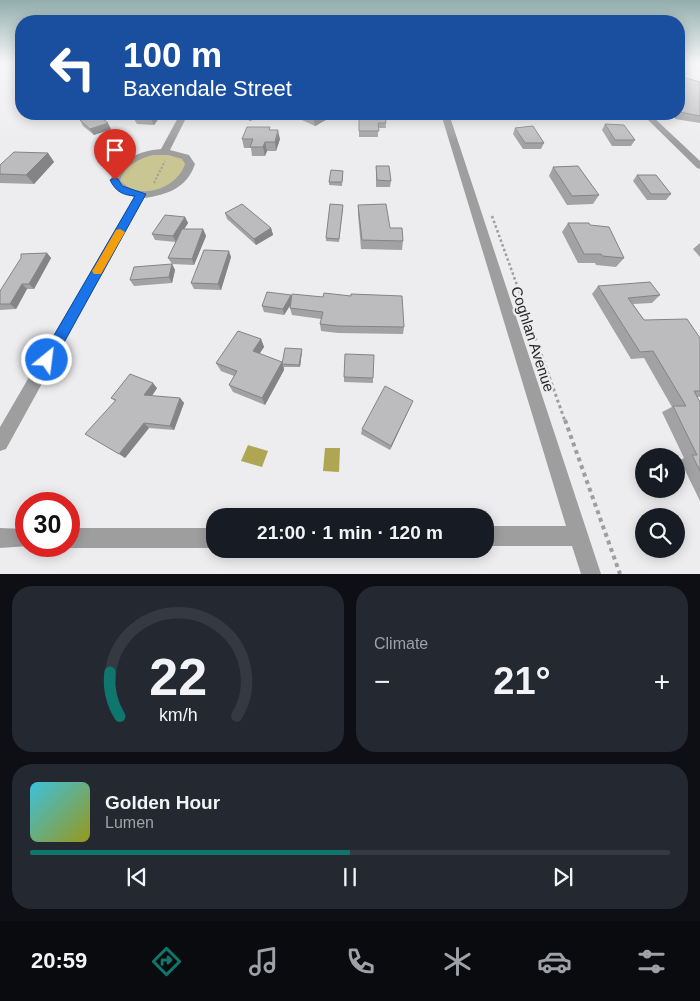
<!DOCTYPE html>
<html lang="en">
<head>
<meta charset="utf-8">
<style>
	:root { --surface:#171b24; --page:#242831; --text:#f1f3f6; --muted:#9ea1a6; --line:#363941; --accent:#0f766e }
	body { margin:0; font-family:Helvetica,sans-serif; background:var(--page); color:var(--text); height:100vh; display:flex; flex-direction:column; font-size:19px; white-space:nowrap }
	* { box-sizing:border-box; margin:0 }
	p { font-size:16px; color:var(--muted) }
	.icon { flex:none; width:28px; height:28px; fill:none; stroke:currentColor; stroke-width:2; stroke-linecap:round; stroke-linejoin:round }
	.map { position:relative; height:574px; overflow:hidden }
	.panel { display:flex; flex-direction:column; gap:12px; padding:12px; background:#0d0f14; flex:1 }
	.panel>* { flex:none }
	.banner { position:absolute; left:15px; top:15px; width:670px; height:105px; border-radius:20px; box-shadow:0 2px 12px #0003; background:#1a4fa0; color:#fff; overflow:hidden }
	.tools { position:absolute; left:635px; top:448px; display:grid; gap:10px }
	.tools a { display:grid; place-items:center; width:50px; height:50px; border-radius:50%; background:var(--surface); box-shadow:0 2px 12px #0003; font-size:25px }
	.speed { position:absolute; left:15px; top:492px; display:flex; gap:10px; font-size:25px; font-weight:700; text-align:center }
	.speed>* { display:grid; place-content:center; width:65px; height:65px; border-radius:50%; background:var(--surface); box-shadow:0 2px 12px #0003; line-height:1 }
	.speed .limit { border:8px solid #d22; background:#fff; color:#111 }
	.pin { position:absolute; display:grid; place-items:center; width:42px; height:42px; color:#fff; margin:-51px -21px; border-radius:50% 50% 50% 0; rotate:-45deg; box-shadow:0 0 5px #0007 }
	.pin .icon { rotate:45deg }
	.me { position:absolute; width:55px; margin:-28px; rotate:29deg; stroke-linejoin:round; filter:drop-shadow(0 0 4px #0008) }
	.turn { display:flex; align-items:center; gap:18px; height:105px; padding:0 25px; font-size:22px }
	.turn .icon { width:65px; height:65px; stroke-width:2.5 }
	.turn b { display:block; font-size:35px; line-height:42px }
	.big { font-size:38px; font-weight:700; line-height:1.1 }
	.panel .card { flex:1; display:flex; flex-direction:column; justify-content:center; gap:8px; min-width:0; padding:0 18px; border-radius:20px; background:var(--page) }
	.panel .dial { align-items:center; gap:0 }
	.dial svg { height:130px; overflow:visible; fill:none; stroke:var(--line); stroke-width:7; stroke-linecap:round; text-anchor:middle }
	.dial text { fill:var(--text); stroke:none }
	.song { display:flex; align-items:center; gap:15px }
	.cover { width:60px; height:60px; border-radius:8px; background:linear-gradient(135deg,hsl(190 70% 55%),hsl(60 70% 35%)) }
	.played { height:5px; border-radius:2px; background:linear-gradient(90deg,var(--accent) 50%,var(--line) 50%) }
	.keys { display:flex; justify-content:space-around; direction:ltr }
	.heat { display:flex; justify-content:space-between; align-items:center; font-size:28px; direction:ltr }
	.panel .tiles { flex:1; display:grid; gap:12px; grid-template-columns:1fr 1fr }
	.card:last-child { grid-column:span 2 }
	.trip { position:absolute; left:206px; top:508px; width:288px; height:50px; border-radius:20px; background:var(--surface); box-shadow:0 2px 12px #0003; font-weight:700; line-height:50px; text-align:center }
	.menu { display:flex; height:80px; justify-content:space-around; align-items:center; background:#090b0e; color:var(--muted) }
	.menu .icon { width:35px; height:35px }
	.menu .current { color:var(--accent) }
	.menu b { font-size:22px; color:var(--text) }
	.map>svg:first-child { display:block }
	.green { fill:#cac693 }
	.water { fill:#aea653 }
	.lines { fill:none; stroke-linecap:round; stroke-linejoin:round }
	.path-far4 { stroke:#9e9da0; stroke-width:1; stroke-dasharray:1 1; stroke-linecap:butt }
	.path-far3 { stroke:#9e9da0; stroke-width:2; stroke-dasharray:2 2; stroke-linecap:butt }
	.path-far2 { stroke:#9e9da0; stroke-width:2.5; stroke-dasharray:2.5 2.5; stroke-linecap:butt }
	.path-far1 { stroke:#9e9da0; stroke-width:3; stroke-dasharray:3 3; stroke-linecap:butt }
	.path { stroke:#9e9da0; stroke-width:4; stroke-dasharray:4 4; stroke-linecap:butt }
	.minor { fill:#9f9e9f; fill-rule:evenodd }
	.wall { fill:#a2a1a3 }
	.shaded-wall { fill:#848385 }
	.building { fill:#bcbbbe; stroke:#848385 }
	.route { fill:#1a73e8; stroke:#114b97 }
	.slow { fill:#f59e0b }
	.labels { text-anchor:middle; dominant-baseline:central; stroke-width:4.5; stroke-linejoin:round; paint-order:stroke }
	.street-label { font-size:15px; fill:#282829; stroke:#edecef }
</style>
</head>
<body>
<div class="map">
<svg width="700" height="574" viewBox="0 0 700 574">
	<rect width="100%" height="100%" fill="#edecef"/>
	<path class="green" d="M176 153 190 164 172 187 141 194 118 188 117 172 146 155Z"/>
	<g class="water">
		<path d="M248 445 268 451 262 467 241 461Z"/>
		<path d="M325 448H340L339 472 323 471Z"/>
	</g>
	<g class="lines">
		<path class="path-far4" d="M9 68 18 62"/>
		<path class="path-far3" d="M154 183 165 161"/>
		<path class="path-far2" d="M492 216 522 299"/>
		<path class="path-far1" d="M521 298 565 421"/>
		<path class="path" d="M565 420 620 574"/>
		<g class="minor">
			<path d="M0 62H4L0 65Z"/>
			<path d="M180 114H188L170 150 189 155 195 164C187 188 167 195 144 198L6 449 0 451V427L134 197 118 191 110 180C120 159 139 151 161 149ZM153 155H168L182 159 185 164C177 189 138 202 120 180 126 165 138 159 153 155Z"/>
			<path d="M441 114H449L601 574H581L572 546H485V526H566Z"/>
			<path d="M642 114H650L700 161V169L697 168Z"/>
			<path d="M0 528 26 529V546H29L0 548Z"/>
			<path d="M69 528H215V548H69L66 546H69Z"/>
		</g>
	</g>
	<g class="wall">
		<path d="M679 76 700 82V123L675 119 674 114H679Z"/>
		<path d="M138 114H162L154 125 137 124 134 119Z"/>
		<path d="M237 114H267L250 121Z"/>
		<path d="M291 114H333V116L315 126 291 115Z"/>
		<path d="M353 114H385L386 128H378V137H359V118H353Z"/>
		<path d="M80 120 111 129 94 135 83 126Z"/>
		<path d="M605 124 635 140 631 146H612L602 130Z"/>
		<path d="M515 128 544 143 541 149H523L513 134Z"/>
		<path d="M271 130 280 139 276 151H267L265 156H252L251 148H244L242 139Z"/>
		<path d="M48 153 54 162 34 184 0 183V174Z"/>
		<path d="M376 166 391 181 390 187H376Z"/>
		<path d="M553 167 599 195 593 204 567 205 549 176Z"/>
		<path d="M343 174 342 186 329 185V182Z"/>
		<path d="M637 175 671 194 666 200H647L633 181Z"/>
		<path d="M358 205 390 228 403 241 402 250 361 249 358 214Z"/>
		<path d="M343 208 339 242 326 241V238Z"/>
		<path d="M225 213 271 228 273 235 256 245 227 219Z"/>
		<path d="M185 217 188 223 184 229H203L206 236 194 265 172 264 168 258 176 242 155 240 152 234Z"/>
		<path d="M568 223 624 258 616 267 596 265 595 263H578L562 232Z"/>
		<path d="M700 243V257L693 249Z"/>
		<path d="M47 253 51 258 34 289H27L16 309 0 310V291Z"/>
		<path d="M231 257 221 290 194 289 191 283Z"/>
		<path d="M172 264 175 270 172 283 134 286 130 280Z"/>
		<path d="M598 286 660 295 652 303 633 304 644 320 700 338V397H697L700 402V501L680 460 684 458 662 412 672 407 644 358 631 359 592 294Z"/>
		<path d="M291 295 292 297 404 327 403 334 338 333 321 331 320 324 321 319 292 315 290 308 291 304 284 315 264 312 262 306Z"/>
		<path d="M261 339 264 347 259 354 282 362 302 351 300 367H284V370L265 405 233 392 229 385 234 376 221 371 216 363Z"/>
		<path d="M344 377 373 378V383L344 382Z"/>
		<path d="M157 388 152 396 180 398 184 403 174 430 149 428 125 458 115 401 111 398Z"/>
		<path d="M413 401 390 450 361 434 362 429Z"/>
	</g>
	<g class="shaded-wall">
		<path d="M73 114H81V115L67 119 65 116Z"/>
		<path d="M155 114H162L154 125 151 119Z"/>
		<path d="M256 114H267L250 121 249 117Z"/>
		<path d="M327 114H333V116L315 126 314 120Z"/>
		<path d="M108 123 111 129 94 135 90 129Z"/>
		<path d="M278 130 280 139 276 151 275 142Z"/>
		<path d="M265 142 267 151 265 156 263 147Z"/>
		<path d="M48 153 54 162 34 184 26 175Z"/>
		<path d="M185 217 188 223 176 242 173 236Z"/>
		<path d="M271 228 273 235 256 245 254 239Z"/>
		<path d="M203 229 206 236 194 265 192 259Z"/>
		<path d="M229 251 231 257 221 290 218 284Z"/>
		<path d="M47 253 51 258 34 289 29 284Z"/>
		<path d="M172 264 175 270 172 283 169 277Z"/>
		<path d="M22 284 27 289 16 309 10 304Z"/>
		<path d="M291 295 293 301 284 315 283 309Z"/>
		<path d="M261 339 264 347 256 359 253 351Z"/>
		<path d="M302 349V351L300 367 299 365Z"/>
		<path d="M282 362 284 370 265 405 262 398Z"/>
		<path d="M153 383 157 388 149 400 144 395Z"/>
		<path d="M180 398 184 403 174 430 170 426Z"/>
		<path d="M413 401 411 405 390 450 391 446Z"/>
		<path d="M144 423 149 428 125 458 119 454Z"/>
	</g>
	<g class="building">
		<path d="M679 76 700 82V116L680 112 679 107Z"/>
		<path d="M64 114H73L65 116Z"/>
		<path d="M97 114 108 123 90 129 80 120Z"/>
		<path d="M138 114H155L151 119H134Z"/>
		<path d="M243 114H256L249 117Z"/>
		<path d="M300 114H327L314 120Z"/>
		<path d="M359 114H385L386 123H378L379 131H359Z"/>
		<path d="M605 124 624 125 635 140H615Z"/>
		<path d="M533 126 544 143H525L515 128Z"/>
		<path d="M247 127H270L269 130H278L275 142H265L263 147H250L253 139H242Z"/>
		<path d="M14 152 48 153 26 175 0 174V165Z"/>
		<path d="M376 166H389L391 181 377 180Z"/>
		<path d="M578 166 599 195 572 196 553 167Z"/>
		<path d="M331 170 343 171 342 182H329Z"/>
		<path d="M637 175H656L671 194H651Z"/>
		<path d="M242 204 271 228 254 239 225 213Z"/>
		<path d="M330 204 343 205 339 239 326 238Z"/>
		<path d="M386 204 390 228H402L403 241 362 240 358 205Z"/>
		<path d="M165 215 185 217 173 236 152 234Z"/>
		<path d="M568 223H589L590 225 609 227 624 258 602 256 601 254H584Z"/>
		<path d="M182 229H203L192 259 168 258Z"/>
		<path d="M204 250 229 251 218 284 191 283Z"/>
		<path d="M47 253 29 284H22L10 304H0V291L21 258V254Z"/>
		<path d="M172 264 169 277 130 280 134 267Z"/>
		<path d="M650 282 660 295 628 298 644 320 687 319 700 338V391H694L700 402V471L692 455H697L673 406H686L653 351 640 352 598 286Z"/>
		<path d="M267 292 291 295 283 309 262 306Z"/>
		<path d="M324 293 351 296V294L402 296 404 327 338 326 320 324 323 312 290 308 292 294 323 297Z"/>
		<path d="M238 331 261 339 253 351 282 362 262 398 229 385 237 371 216 363Z"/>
		<path d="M285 348 302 349 299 365 282 364Z"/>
		<path d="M345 354 374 355 373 378 344 377Z"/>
		<path d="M130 374 153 383 144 395 180 398 170 426 144 423 119 454 85 434 116 400 111 398Z"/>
		<path d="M385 386 413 401 391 446 362 429Z"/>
	</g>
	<linearGradient id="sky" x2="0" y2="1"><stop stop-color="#91aeac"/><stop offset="0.44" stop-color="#f7f6f8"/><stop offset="1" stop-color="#f7f6f8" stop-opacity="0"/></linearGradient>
	<rect width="700" height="142" fill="url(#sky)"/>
	<path class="route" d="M115 178 118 179 122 186 146 194 52 364 47 366 42 364 41 360 42 356 135 196C123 195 116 192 110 180Z"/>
	<path class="slow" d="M120 229 125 232 101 274H94L92 271 94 268 116 230Z"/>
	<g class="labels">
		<g class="street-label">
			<text transform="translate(533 339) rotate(72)">Coghlan Avenue</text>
		</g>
	</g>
</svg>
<div class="tools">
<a><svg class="icon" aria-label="sound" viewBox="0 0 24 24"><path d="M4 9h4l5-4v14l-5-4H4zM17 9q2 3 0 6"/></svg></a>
<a><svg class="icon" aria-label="search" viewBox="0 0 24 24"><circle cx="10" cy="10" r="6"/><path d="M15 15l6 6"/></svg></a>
</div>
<div class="speed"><div class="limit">30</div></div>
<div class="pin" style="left:115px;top:180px;background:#d93025"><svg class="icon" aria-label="arrive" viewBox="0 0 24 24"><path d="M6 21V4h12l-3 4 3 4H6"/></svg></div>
<svg class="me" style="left:47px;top:360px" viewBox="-20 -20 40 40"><circle r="17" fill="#1a73e8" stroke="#fff" stroke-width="3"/><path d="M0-11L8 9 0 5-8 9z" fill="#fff"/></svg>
<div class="trip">21:00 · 1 min · 120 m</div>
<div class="banner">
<div class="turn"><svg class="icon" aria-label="left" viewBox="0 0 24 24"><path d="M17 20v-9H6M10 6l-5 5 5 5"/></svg><div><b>100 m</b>Baxendale Street</div></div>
</div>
</div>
<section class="panel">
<div class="tiles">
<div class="card dial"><svg viewBox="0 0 100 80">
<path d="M14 69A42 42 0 1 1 86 69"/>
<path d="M14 69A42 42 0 0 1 8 42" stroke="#0f766e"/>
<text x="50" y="56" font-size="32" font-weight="700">22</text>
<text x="50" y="72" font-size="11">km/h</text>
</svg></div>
<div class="card"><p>Climate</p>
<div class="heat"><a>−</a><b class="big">21°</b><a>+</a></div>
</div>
<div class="card">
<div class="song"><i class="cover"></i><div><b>Golden Hour</b><p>Lumen</p></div></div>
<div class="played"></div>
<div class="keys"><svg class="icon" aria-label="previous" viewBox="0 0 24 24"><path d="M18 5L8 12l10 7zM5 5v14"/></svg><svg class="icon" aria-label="pause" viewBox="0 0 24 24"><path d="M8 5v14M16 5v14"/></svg><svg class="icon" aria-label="next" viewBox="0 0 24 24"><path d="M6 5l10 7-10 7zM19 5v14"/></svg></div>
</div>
</div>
</section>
<nav class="menu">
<b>20:59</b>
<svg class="icon current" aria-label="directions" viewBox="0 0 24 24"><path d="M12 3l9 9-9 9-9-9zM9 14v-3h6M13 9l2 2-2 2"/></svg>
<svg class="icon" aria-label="music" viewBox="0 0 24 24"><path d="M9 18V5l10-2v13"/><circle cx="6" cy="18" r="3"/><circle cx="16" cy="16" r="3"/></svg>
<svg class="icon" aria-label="phone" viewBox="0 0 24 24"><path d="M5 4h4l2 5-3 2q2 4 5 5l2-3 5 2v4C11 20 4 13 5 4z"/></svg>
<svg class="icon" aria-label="climate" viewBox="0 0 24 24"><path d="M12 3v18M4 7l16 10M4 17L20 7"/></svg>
<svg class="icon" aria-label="car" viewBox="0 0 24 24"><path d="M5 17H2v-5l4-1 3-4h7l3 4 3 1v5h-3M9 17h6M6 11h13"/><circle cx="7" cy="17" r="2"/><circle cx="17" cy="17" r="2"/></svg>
<svg class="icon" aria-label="filters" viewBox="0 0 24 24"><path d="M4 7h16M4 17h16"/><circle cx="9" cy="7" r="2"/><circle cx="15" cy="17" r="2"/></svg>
</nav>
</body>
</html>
